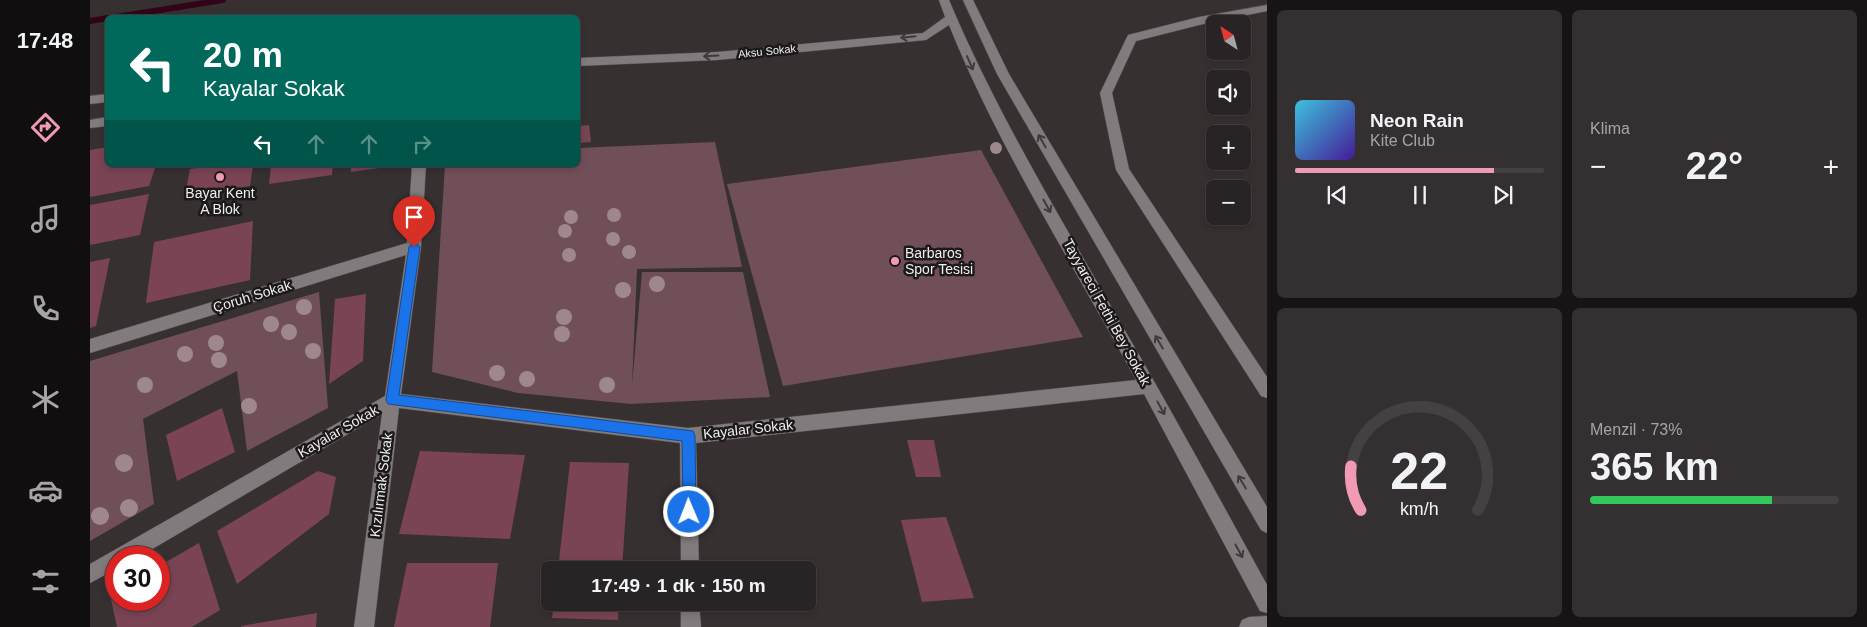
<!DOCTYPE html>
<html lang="tr">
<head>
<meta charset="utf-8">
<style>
	:root { --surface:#282425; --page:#343032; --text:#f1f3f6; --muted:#a5a4a7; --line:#444142; --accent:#f19ab3 }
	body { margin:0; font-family:Helvetica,sans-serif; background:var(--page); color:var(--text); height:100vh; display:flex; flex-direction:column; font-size:19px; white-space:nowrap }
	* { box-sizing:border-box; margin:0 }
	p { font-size:16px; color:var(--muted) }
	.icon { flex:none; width:28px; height:28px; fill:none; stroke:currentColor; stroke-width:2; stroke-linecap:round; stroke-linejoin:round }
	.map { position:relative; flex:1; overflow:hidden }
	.panel { display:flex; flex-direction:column; gap:10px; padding:10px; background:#161414; width:600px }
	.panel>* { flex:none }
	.guide { position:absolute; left:15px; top:15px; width:475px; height:152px; border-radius:8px; box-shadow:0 2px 8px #0003,0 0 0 1px var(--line); background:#00695c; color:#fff; overflow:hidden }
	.needle { width:32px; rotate:324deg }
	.tools { position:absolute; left:1116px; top:15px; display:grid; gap:10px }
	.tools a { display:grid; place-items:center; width:45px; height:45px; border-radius:8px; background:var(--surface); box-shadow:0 2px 8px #0003,0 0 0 1px var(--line); font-size:25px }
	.speed { position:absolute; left:15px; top:546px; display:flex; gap:10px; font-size:25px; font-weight:700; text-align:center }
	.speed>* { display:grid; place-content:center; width:65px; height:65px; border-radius:50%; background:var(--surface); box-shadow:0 2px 8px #0003,0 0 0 1px var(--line); line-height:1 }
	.speed .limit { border:8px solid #d22; background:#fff; color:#111 }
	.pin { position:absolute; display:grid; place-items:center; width:42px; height:42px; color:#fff; margin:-51px -21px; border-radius:50% 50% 50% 0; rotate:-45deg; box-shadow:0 0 5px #0007 }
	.pin .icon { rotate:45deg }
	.me { position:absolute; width:55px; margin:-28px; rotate:359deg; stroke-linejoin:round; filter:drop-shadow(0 0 4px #0008) }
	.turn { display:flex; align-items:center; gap:18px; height:105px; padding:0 15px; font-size:22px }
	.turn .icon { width:65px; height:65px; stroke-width:2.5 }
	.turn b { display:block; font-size:35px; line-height:42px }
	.lanes { display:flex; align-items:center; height:48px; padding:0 15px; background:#0003; justify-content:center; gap:25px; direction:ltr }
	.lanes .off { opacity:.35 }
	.big { font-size:38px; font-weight:700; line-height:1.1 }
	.panel .widget { flex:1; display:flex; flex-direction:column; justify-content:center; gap:8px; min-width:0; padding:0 18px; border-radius:8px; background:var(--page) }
	.panel .dial { align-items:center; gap:0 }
	.dial svg { height:130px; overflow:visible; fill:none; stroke:var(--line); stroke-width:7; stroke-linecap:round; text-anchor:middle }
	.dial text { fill:var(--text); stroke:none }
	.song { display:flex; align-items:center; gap:15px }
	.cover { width:60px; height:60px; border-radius:8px; background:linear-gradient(135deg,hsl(190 70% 55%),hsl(260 70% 35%)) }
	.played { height:5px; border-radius:2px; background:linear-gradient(90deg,var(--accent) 80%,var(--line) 80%) }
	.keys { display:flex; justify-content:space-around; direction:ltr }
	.heat { display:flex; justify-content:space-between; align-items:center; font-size:28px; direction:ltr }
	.charge { height:8px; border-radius:4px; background:linear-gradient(90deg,#34c759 73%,var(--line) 0) }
	.panel .tiles { flex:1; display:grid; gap:10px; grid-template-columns:repeat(2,1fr) }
	.trip { position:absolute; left:451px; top:561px; width:275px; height:50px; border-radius:8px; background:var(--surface); box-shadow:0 2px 8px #0003,0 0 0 1px var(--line); font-weight:700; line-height:50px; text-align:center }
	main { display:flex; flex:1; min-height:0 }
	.tab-bar { display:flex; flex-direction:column; width:90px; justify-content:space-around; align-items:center; background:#100e0f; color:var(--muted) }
	.tab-bar .icon { width:35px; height:35px }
	.tab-bar .on { color:var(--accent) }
	.tab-bar b { font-size:22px; color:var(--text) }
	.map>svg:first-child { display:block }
	.green { fill:#714f58 }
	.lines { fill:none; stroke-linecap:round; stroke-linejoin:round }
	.stream { stroke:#330417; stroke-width:6 }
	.building { fill:#7a4454 }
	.minor-casing { stroke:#544f50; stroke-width:1 }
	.minor { fill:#827b7d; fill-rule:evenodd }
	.tree { fill:#9f888d }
	.oneway { stroke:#3f3b3c }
	.route { fill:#1a73e8; stroke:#114b97 }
	.poi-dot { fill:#f19ab3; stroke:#1b1919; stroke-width:2 }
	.labels { text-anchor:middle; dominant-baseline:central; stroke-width:5; stroke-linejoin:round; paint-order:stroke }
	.far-street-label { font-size:11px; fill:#f1edee; stroke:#1b1919 }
	.poi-label { font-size:14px; fill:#f1edee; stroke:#1b1919 }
	.street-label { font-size:14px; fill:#f1edee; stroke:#1b1919 }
</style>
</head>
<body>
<main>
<nav class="tab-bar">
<b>17:48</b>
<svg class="icon on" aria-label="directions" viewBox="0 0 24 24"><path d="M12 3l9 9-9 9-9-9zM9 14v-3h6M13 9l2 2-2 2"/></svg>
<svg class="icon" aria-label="music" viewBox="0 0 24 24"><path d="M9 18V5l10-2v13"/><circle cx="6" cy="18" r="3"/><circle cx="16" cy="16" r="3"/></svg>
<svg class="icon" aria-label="phone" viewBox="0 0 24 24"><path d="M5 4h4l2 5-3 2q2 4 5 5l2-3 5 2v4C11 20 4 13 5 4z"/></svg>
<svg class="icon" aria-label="climate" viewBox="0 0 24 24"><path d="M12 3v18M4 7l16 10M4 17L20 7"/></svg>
<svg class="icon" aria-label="car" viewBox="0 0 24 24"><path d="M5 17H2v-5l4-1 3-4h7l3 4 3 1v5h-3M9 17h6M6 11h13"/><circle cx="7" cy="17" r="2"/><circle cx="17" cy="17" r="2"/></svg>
<svg class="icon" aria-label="filters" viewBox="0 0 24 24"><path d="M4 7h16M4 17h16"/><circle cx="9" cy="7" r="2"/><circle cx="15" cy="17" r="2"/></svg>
</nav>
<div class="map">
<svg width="1177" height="627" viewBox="0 0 1177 627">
	<rect width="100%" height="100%" fill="#363031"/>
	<g class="green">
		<path d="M625 142 652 267 547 269 542 385 552 272H653L680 397 541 404 428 393 342 372 355 165H488V148Z"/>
		<path d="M891 150 993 337 693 386 637 184Z"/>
		<path d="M229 292 238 408 157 451 147 371 53 419 64 504 0 541V361Z"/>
	</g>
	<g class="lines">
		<g class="stream">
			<path d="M20 18 133 0"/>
			<path d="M0 21 18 18"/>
		</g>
	</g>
	<g class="building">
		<path d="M499 125 501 142 488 143V126Z"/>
		<path d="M18 147V165H66L59 186 0 197V150Z"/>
		<path d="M107 165H163L160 186 95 195 100 169 107 168Z"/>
		<path d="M181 165H243L242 175 179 184Z"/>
		<path d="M261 165H303V166L261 172Z"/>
		<path d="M59 194 50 235 0 245V205Z"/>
		<path d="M163 221 160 280 56 303 64 242Z"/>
		<path d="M20 258 6 326 0 328V262Z"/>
		<path d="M276 294 273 361 239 384 245 299Z"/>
		<path d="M132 408 145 452 87 481 76 435Z"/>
		<path d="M817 440H844L851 477H826Z"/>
		<path d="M330 451 435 455 420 539 309 534Z"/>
		<path d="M480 462 539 463 532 570H468Z"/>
		<path d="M228 471 246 477 239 514 147 584 127 531Z"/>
		<path d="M856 517 884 598 832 602 811 520Z"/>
		<path d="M109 543 130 610 102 627H27L20 595 26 591V600H69V566Z"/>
		<path d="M317 563H408L400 627H304Z"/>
		<path d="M464 602H529L528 620 462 618Z"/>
		<path d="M227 613 226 627H151V626Z"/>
	</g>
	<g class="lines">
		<defs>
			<g id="minor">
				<path d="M849 0H859C904 107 964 207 1022 308 1075 399 1126 492 1177 585V613L1170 611 1054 394 606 443 609 570H591L590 443 309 408 284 627H264L292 414 47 558H26V569L0 583V564L295 396 316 255 0 353V339L317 243 322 165H336L331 247 311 394 598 428 1046 380C983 264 908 147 859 25L836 40 627 60 488 66V58L627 52 833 33 855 17Z"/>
				<path d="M873 0H883L919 74 1177 507V533L1171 530 907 74Z"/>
				<path d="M1177 5V11L1109 25 1046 41 1022 93 1039 169 1177 377V398L1171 396 1026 170 1010 93 1038 35 1109 17Z"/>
				<path d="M18 94V102L0 104V96Z"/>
				<path d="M18 117V126L0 128V120Z"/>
				<path d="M591 602H609L611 627H591Z"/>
				<path d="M1177 616V627H1149L1152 620 1159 617Z"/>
			</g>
		</defs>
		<use href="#minor" class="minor-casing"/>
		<use href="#minor" class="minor"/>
	</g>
	<g class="tree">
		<circle cx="906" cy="148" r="6"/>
		<circle cx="524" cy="215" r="7"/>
		<circle cx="481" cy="217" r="7"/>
		<circle cx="475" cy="231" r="7"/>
		<circle cx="523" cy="239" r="7"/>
		<circle cx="539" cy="252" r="7"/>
		<circle cx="479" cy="255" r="7"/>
		<circle cx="567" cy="284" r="8"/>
		<circle cx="533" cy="290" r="8"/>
		<circle cx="214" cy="307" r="8"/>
		<circle cx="474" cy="317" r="8"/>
		<circle cx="181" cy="324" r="8"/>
		<circle cx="199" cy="332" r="8"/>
		<circle cx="472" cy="334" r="8"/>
		<circle cx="126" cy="343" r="8"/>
		<circle cx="223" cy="351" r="8"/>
		<circle cx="95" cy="354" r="8"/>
		<circle cx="129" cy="360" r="8"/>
		<circle cx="407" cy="373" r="8"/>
		<circle cx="437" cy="379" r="8"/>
		<circle cx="55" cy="385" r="8"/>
		<circle cx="517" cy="385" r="8"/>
		<circle cx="159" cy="406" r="8"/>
		<circle cx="34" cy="463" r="9"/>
		<circle cx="39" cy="508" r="9"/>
		<circle cx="10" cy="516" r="9"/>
	</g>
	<defs><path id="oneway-shaft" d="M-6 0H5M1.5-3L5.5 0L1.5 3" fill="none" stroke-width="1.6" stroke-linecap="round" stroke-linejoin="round" transform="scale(1.25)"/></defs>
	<g class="oneway">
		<use href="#oneway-shaft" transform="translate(818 37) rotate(174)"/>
		<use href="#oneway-shaft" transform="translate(621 56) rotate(177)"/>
		<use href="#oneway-shaft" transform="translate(880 63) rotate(66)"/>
		<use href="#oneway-shaft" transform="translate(952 141) rotate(-120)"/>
		<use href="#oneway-shaft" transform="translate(957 206) rotate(61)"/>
		<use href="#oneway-shaft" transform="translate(1069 342) rotate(-121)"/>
		<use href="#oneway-shaft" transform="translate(1071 408) rotate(61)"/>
		<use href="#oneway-shaft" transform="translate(1152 482) rotate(-121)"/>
		<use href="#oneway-shaft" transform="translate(1149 551) rotate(61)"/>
	</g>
	<path class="route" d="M324 242 330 247 309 395 603 431 605 436 606 512 604 517 599 519 595 517 593 512 592 441 298 404 296 400 319 247Z"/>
	<g class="poi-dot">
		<circle cx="130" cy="177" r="5"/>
		<circle cx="805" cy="261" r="5"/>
	</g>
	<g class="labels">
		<g class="far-street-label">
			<text transform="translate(677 51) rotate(-6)">Aksu Sokak</text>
		</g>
		<g class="poi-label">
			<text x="130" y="193">Bayar Kent<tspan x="130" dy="16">A Blok</tspan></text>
			<text x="815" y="253" text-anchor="start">Barbaros<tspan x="815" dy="16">Spor Tesisi</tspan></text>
		</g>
		<g class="street-label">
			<text transform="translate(162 296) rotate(-17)">Çoruh Sokak</text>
			<text transform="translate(1017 312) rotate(61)">Tayyareci Fethi Bey Sokak</text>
			<text transform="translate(658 429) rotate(-6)">Kayalar Sokak</text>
			<text transform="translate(248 431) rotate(-30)">Kayalar Sokak</text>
			<text transform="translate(291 485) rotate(-83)">Kızılırmak Sokak</text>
		</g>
	</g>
</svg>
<div class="tools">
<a><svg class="needle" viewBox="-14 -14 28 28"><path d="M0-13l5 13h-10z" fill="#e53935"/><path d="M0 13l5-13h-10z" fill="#a5a4a7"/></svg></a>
<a><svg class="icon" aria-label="sound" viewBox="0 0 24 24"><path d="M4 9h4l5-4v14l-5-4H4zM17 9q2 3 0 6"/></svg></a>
<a>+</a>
<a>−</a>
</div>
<div class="speed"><div class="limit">30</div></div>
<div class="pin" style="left:324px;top:247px;background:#d93025"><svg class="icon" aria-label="arrive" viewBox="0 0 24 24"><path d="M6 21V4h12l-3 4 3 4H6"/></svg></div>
<svg class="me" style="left:599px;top:512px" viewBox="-20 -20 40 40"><circle r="17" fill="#1a73e8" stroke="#fff" stroke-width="3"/><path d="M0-11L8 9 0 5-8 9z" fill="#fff"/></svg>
<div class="trip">17:49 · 1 dk · 150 m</div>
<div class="guide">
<div class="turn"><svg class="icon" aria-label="left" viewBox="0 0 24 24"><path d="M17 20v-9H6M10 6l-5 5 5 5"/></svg><div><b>20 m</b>Kayalar Sokak</div></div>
<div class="lanes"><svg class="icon" aria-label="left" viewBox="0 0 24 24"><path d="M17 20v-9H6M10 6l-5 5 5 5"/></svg><svg class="icon off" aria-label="ahead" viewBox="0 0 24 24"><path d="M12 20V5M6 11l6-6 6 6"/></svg><svg class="icon off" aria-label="ahead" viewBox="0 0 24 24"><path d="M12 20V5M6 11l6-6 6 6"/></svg><svg class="icon off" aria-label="right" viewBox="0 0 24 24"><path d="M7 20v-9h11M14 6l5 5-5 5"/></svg></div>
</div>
</div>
<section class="panel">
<div class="tiles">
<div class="widget">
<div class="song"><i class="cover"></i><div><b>Neon Rain</b><p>Kite Club</p></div></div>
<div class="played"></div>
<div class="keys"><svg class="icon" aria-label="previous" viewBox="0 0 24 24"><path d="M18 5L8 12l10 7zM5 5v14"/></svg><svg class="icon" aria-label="pause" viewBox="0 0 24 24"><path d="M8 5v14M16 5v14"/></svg><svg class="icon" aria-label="next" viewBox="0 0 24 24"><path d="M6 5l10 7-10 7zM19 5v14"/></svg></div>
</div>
<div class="widget"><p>Klima</p>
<div class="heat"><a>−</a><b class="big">22°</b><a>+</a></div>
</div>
<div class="widget dial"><svg viewBox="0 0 100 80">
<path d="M14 69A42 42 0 1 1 86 69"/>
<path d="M14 69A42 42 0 0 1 8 42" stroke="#f19ab3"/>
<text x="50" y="56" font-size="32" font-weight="700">22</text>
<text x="50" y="72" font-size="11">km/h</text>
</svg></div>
<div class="widget"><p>Menzil · 73%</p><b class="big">365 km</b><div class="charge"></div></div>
</div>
</section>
</main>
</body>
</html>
